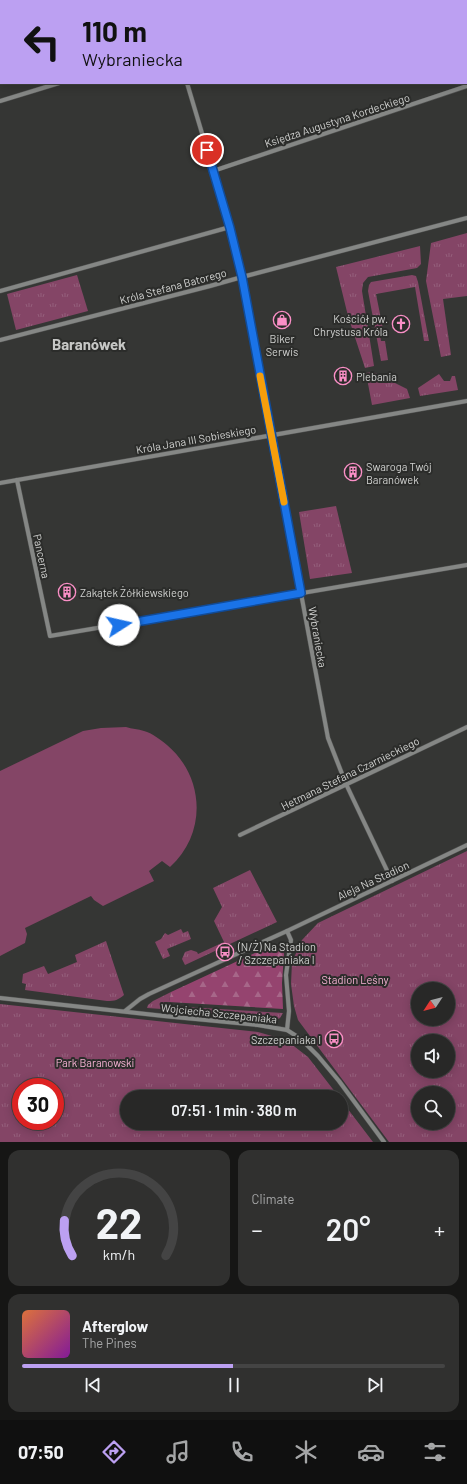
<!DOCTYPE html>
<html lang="en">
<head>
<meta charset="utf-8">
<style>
	:root { --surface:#282827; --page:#30302f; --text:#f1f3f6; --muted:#a5a6a7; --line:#444; --accent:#bca0f2 }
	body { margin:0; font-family:Barlow,sans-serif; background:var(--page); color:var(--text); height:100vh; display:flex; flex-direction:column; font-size:15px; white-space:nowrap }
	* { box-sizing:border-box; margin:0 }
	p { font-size:13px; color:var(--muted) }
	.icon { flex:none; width:22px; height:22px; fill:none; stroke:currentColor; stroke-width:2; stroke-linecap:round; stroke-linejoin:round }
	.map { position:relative; height:1142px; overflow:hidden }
	.panel { display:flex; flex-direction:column; gap:8px; padding:8px; background:#161615; flex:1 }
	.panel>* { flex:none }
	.guide { position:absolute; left:0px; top:0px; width:467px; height:84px; box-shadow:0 2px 10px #0003,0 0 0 1px var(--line); background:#bca0f2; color:#111; overflow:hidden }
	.needle { width:26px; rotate:234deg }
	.fabs { position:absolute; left:411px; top:982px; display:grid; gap:8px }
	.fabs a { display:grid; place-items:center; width:44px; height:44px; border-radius:50%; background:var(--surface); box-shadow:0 2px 10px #0003,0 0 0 1px var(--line); font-size:20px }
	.speed { position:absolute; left:12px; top:1078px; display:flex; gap:8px; font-size:20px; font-weight:700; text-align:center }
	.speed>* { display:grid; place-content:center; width:52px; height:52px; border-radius:50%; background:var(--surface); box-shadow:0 2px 10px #0003,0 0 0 1px var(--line); line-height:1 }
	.speed .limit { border:6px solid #d22; background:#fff; color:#111 }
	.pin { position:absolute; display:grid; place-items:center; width:34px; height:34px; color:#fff; margin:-17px; border:2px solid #fff; border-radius:50%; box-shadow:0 1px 4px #0007 }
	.me { position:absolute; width:44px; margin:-22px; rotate:80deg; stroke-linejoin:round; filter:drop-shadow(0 0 3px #0008) }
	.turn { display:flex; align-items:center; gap:14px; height:84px; padding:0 16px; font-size:18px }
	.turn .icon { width:52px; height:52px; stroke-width:2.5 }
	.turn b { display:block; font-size:28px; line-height:34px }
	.big { font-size:30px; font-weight:600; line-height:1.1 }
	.panel .card { flex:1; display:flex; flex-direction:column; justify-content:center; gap:6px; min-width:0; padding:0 14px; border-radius:12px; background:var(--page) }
	.panel .dial { align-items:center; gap:0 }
	.dial svg { height:104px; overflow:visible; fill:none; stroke:var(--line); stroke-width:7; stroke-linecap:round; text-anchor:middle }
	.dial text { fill:var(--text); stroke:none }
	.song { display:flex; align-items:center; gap:12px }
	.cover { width:48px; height:48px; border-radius:6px; background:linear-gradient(135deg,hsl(20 70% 55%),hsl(290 70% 35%)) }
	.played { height:4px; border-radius:2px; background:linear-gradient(90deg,var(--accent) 50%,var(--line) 50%) }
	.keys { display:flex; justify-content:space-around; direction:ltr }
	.heat { display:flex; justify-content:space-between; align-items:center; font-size:22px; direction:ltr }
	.panel .tiles { flex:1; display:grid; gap:8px; grid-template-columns:1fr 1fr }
	.card:last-child { grid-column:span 2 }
	.trip { position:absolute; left:120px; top:1090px; width:228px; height:40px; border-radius:20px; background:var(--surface); box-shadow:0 2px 10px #0003,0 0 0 1px var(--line); font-weight:600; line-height:40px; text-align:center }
	.menu { display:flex; height:64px; justify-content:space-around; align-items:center; background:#101010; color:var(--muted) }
	.menu .icon { width:28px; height:28px }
	.menu .active { color:var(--accent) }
	.menu b { font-size:18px; color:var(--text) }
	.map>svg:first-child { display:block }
	.grass { fill:url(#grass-tufts); fill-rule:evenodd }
	.forest { fill:url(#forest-firs) }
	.garden { fill:#844566 }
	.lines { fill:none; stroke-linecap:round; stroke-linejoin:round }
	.street-casing { stroke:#525352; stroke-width:5 }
	.street { stroke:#858785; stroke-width:4 }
	.route-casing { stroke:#114b97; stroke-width:10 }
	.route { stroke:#1a73e8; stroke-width:7 }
	.slow { stroke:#f59e0b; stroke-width:7 }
	.labels { text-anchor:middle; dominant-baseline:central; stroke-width:4; stroke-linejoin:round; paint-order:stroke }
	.street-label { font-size:11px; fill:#d1d2d0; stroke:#2b2c2a }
	.poi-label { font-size:11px; fill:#d1d2d0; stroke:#2b2c2a; text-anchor:start }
	.park-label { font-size:11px; fill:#f8b3d5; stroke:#2b2c2a }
	.district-label { font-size:15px; font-weight:bold; fill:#c6c7c5; stroke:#2b2c2a }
</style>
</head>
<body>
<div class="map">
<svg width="467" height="1142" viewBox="0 0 467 1142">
	<defs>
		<pattern id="grass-tufts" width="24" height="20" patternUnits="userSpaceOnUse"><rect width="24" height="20" fill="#844566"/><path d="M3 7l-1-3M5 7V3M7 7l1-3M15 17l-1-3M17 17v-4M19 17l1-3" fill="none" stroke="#945f7b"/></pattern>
		<pattern id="forest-firs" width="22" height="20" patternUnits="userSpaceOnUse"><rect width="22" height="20" fill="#95446f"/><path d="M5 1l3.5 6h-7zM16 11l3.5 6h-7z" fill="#a76789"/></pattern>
	</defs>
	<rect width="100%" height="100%" fill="#353634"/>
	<g class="grass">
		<path d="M467 233V296L443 299 451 355 441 357 426 281 431 243Z"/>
		<path d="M420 246 421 264 417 268 368 277 363 283 362 291 374 366 365 368 348 316 336 267Z"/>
		<path d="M77 275 88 311 16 330 7 294Z"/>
		<path d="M412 275 416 276 418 282 429 341H424L415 287 376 294 384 334 380 335 381 341H385L388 360 381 361 368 291 369 285 371 282Z"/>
		<path d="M373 372 407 389 410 398 372 405 366 373Z"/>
		<path d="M439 374 444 381H450L452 376H455L458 390 420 396 418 388Z"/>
		<path d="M336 506 352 573 310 579 299 512Z"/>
		<path d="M467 851V1142H389L298 1020 294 1006 291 984 292 962 302 940 318 923ZM418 989H448V1019H418ZM418 1041H448V1071H418ZM418 1093H448V1123H418Z"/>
		<path d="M250 870 277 922 185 965 182 959 185 952 191 950 197 952 198 954 224 942 214 921 222 907 213 888Z"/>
		<path d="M181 929 183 933 188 931 191 939 167 949 170 956 163 959 155 942 161 939 165 933 168 935Z"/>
		<path d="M106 941 124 995C118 1000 115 1001 107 1001L25 990 26 984 22 983 23 974 44 966 48 974 77 962 75 955Z"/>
		<path d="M171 992 169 1002H164L162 1009 147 1008 148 1005 153 1001Z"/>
		<path d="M0 1004 258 1032 286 1040 308 1057 339 1097H127V1123H341V1100L373 1142H0ZM21 1087H55V1121H21Z"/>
		<path d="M169 1006 283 1013 280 1018 276 1020 167 1010Z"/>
	</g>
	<path class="forest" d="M274 944 282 948 284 954 282 983 283 1009 169 1002 171 992Z"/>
	<path class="garden" d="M126 727C132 729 138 729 144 731 152 733 161 740 167 745 205 777 207 834 170 867L162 861 149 871 154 881 103 906 94 900 91 896 25 928 27 934 25 943 0 956V771L83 731 101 728Z"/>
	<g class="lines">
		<defs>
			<g id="street">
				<path d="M112 0 113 1"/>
				<path d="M255 0V1"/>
				<path d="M317 1 321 0"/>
				<path d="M187 83 230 227 242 277 328 738 346 784 392 881"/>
				<path d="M0 101 59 83"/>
				<path d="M213 171 467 86"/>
				<path d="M0 291 230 227"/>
				<path d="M0 340 210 286 242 277 467 218"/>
				<path d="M17 480 50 636 467 565"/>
				<path d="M0 483 467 401"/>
				<path d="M240 835 467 727"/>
				<path d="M287 931 291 940 286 975 289 1011 287 1030"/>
				<path d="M0 998 164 1016 258 1025 287 1030 301 1039 318 1056 339 1081 384 1142"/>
				<path d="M125 1011 140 999 149 994 287 931 467 845"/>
			</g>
		</defs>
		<use href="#street" class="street-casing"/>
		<use href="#street" class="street"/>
	</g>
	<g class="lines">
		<defs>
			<path id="route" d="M119 625 301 593 242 277 230 228 207 150"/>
		</defs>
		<use href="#route" class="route-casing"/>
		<use href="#route" class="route"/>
		<path class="slow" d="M260 376 284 502"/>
	</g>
	<defs>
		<symbol id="shop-ring" viewBox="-11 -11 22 22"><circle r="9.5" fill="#2b2c2a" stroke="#fa8fc6" stroke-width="1.5"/><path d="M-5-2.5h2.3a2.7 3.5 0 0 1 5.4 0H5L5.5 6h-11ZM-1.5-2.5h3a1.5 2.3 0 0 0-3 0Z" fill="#fa8fc6"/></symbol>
		<symbol id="church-ring" viewBox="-11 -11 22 22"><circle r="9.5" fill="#2b2c2a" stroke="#fa8fc6" stroke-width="1.5"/><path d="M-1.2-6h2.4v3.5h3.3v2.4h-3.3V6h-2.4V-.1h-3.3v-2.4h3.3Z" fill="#fa8fc6"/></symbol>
		<symbol id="building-ring" viewBox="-11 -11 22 22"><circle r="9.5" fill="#2b2c2a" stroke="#fa8fc6" stroke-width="1.5"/><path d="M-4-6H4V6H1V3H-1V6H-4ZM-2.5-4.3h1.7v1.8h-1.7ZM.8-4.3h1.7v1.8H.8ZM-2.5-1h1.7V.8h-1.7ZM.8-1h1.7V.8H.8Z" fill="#fa8fc6"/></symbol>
		<symbol id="bus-ring" viewBox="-11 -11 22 22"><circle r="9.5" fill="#2b2c2a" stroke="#fa8fc6" stroke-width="1.5"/><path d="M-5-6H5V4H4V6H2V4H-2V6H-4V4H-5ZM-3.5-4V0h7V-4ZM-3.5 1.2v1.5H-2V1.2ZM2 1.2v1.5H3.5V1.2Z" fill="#fa8fc6"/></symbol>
	</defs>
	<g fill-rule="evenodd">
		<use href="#shop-ring" x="272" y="310" width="20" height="20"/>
		<use href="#church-ring" x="391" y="314" width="20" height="20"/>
		<use href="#building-ring" x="333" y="366" width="20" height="20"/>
		<use href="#building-ring" x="343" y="462" width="20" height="20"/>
		<use href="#building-ring" x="57" y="582" width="20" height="20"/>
		<use href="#bus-ring" x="215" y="942" width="20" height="20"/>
		<use href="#bus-ring" x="324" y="1029" width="20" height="20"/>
	</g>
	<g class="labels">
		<g class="street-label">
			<text transform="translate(337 120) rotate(-18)">Księdza Augustyna Kordeckiego</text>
			<text transform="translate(173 286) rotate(-15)">Króla Stefana Batorego</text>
			<text transform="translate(196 439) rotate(-10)">Króla Jana III Sobieskiego</text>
			<text transform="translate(42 556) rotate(78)">Pancerna</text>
			<text transform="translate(318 637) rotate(80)">Wybraniecka</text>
			<text transform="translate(350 773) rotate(-26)">Hetmana Stefana Czarnieckiego</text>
			<text transform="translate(373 880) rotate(-25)">Aleja Na Stadion</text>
			<text transform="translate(219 1013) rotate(6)">Wojciecha Szczepaniaka</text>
		</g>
		<g class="poi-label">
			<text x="388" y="318" text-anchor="end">Kościół pw.<tspan x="388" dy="13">Chrystusa Króla</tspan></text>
			<text x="282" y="338" text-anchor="middle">Biker<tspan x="282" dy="13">Serwis</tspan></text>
			<text x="356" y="376">Plebania</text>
			<text x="366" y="466">Swaroga Twój<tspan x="366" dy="13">Baranówek</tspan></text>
			<text x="80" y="592">Zakątek Żółkiewskiego</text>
			<text x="238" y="946">(N/Ż) Na Stadion<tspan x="238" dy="13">/ Szczepaniaka I</tspan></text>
			<text x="321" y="1039" text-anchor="end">Szczepaniaka I</text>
		</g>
		<g class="park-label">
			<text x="355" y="979">Stadion Leśny</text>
			<text x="95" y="1062">Park Baranowski</text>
		</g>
		<g class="district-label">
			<text x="89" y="344">Baranówek</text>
		</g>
	</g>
</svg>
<div class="fabs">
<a><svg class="needle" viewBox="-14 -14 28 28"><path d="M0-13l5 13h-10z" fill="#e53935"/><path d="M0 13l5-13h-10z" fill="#a5a6a7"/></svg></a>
<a><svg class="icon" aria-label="sound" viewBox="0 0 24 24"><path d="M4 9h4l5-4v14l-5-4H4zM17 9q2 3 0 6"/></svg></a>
<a><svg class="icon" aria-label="search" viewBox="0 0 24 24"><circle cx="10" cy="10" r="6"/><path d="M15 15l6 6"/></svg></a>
</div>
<div class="speed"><div class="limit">30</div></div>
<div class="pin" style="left:207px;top:150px;background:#d93025"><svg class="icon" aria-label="arrive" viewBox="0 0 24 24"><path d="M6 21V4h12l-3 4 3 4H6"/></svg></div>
<svg class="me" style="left:119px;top:625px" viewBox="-20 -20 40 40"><circle r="19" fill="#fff"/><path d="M0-13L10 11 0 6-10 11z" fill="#1a73e8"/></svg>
<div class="trip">07:51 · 1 min · 380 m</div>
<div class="guide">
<div class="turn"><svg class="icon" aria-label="left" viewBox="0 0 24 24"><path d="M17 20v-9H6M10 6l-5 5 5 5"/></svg><div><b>110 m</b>Wybraniecka</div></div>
</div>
</div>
<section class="panel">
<div class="tiles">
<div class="card dial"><svg viewBox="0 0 100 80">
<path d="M14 69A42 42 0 1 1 86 69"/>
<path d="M14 69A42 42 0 0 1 8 42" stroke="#bca0f2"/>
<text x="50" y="56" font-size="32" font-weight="700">22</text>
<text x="50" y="72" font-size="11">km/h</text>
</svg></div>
<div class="card"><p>Climate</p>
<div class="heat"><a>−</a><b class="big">20°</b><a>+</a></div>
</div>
<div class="card">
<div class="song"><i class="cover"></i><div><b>Afterglow</b><p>The Pines</p></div></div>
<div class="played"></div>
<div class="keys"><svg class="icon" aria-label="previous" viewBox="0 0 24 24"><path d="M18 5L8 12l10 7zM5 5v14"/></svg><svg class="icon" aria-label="pause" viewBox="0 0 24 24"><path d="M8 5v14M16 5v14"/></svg><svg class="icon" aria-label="next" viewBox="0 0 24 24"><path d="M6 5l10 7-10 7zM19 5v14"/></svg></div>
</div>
</div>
</section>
<nav class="menu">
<b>07:50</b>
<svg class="icon active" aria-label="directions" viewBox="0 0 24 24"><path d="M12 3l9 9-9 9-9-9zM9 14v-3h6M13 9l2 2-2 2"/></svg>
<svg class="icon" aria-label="music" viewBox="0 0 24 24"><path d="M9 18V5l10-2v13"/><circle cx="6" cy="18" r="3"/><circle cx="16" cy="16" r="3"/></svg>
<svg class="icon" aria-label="phone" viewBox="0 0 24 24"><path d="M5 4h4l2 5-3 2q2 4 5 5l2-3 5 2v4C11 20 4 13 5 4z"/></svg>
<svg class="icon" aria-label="climate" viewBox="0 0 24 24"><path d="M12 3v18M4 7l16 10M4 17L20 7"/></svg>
<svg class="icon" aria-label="car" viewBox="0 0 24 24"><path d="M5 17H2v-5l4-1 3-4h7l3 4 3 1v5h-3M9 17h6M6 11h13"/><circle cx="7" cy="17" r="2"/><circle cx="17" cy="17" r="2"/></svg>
<svg class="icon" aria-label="filters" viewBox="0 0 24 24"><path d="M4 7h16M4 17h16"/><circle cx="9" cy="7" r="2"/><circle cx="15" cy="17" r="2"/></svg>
</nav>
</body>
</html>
